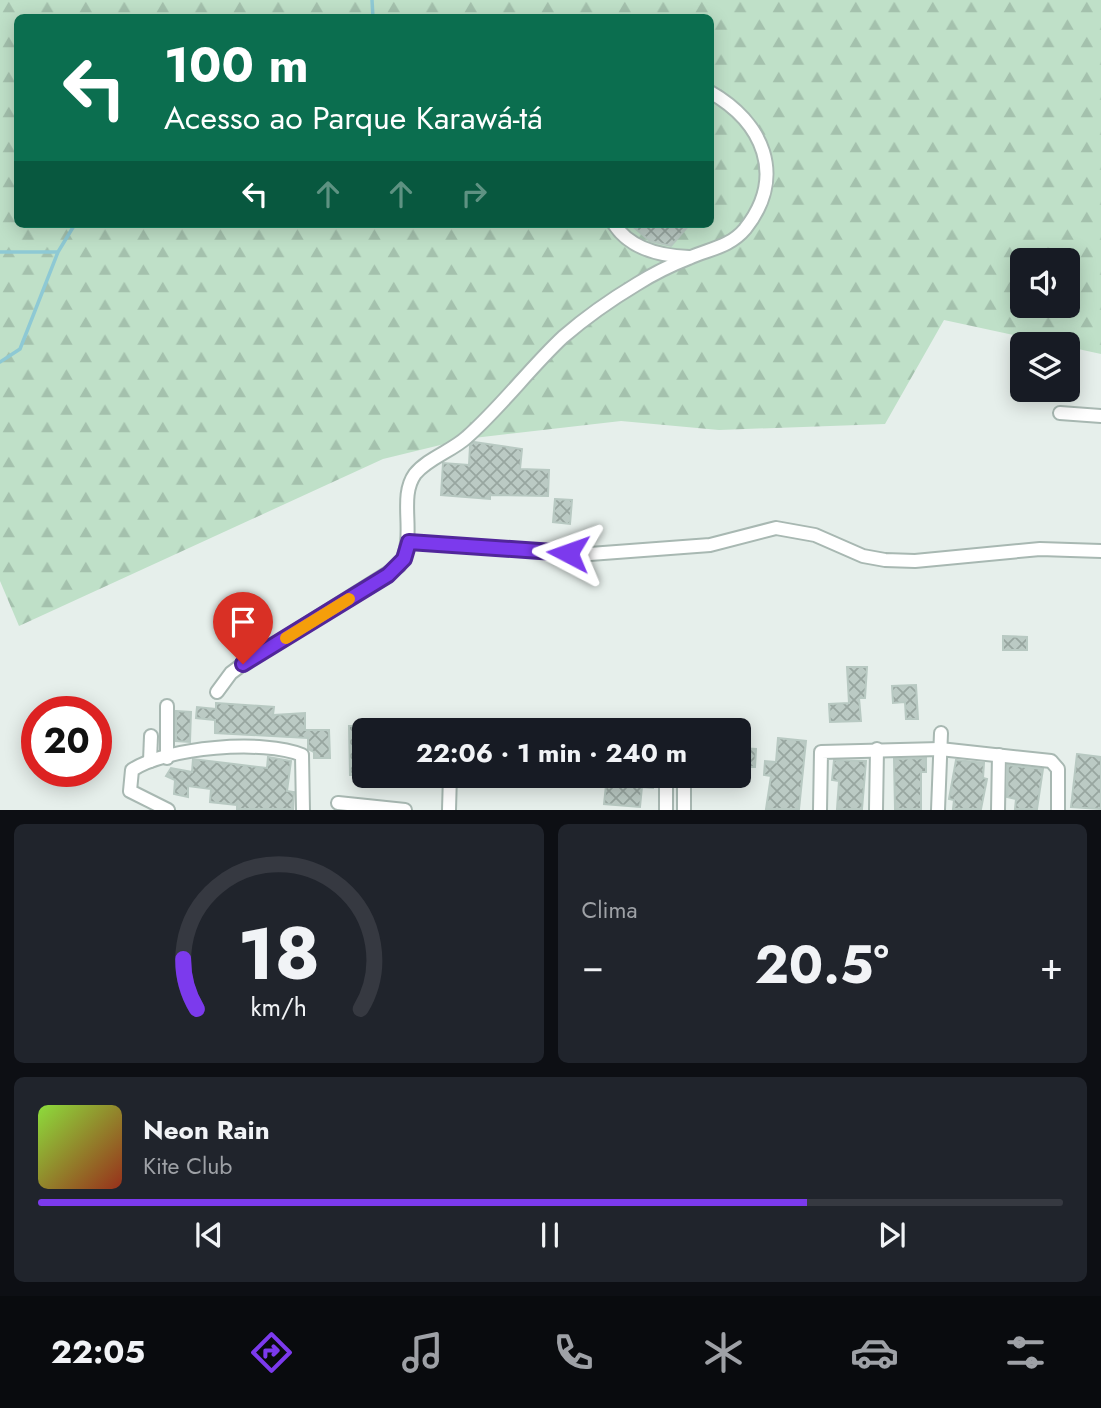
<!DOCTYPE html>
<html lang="pt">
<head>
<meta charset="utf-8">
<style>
	:root { --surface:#171b24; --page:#20242c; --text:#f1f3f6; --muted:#9ea1a6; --line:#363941; --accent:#7c3aed }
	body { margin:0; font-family:Jost,sans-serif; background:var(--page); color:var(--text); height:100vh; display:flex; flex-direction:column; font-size:26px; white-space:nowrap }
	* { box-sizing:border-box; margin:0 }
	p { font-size:23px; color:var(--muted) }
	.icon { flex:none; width:38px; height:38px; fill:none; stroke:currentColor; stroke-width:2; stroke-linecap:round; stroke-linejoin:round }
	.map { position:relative; height:810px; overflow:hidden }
	.sheet { display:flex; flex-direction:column; gap:14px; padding:14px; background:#0d0f14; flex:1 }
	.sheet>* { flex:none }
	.top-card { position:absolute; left:14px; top:14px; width:700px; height:214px; border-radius:10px; box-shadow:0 4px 18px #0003; background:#0b6e4f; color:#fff; overflow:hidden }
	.buttons { position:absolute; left:1010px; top:248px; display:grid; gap:14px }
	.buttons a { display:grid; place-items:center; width:70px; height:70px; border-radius:10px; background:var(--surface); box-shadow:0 4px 18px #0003; font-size:35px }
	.speed { position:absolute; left:21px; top:696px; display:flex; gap:14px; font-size:35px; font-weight:700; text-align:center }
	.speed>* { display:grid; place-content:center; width:91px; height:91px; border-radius:50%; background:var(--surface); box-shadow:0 4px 18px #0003; line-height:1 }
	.speed .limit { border:10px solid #d22; background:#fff; color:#111 }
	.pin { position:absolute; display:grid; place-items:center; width:60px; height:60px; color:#fff; margin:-72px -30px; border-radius:50% 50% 50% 0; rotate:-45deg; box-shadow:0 0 7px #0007 }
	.pin .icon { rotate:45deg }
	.me { position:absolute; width:77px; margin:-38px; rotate:274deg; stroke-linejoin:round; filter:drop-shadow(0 0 5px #0008) }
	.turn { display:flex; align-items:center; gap:24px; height:147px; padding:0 35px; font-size:32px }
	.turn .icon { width:91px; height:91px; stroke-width:2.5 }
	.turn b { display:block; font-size:49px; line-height:60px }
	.lanes { display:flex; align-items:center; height:66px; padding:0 35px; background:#0003; justify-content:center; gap:35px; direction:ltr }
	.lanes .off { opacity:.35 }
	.big { font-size:52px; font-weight:700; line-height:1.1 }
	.sheet .tile { flex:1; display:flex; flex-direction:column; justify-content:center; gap:10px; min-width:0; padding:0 24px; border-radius:10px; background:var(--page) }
	.sheet .dial { align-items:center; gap:0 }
	.dial svg { height:182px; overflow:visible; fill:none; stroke:var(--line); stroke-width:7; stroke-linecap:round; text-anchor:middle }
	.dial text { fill:var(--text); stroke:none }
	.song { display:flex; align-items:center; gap:21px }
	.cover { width:84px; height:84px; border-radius:10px; background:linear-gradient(135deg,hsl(90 70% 55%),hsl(10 70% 35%)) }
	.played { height:7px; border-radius:4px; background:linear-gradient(90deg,var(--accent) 75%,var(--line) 75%) }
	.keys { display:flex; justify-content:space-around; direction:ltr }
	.heat { display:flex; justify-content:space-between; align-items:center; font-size:38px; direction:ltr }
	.sheet .tiles { flex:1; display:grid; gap:14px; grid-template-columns:1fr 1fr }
	.tile:last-child { grid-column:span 2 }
	.trip { position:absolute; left:352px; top:718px; width:399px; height:70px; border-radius:10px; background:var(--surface); box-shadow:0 4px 18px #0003; font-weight:700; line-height:70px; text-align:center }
	.tab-bar { display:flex; height:112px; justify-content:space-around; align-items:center; background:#090b0e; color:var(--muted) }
	.tab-bar .icon { width:49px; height:49px }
	.tab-bar .on { color:var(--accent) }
	.tab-bar b { font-size:32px; color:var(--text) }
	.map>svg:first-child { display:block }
	.forest { fill:url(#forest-firs); fill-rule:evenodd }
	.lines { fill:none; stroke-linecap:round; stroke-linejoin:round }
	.stream { stroke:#8ec9d4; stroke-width:3.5 }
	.building { fill:url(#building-cross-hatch); stroke:#b8c9c2; stroke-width:2 }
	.minor-casing { stroke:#a8b8b2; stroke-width:16 }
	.minor { stroke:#fff; stroke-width:12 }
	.route-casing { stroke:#51269a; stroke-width:18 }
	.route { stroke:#7c3aed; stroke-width:12 }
	.slow { stroke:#f59e0b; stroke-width:12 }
</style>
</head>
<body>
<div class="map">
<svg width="1101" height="810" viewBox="0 0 1101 810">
	<defs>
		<pattern id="forest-firs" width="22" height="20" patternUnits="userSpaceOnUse" patternTransform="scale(1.75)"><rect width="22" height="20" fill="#bfe0c8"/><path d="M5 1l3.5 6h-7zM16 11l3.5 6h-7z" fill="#a4c1ad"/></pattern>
		<pattern id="building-cross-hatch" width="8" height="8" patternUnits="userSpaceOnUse" patternTransform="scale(1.75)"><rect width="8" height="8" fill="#bbcac4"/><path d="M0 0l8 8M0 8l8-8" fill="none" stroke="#98a6a0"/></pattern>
	</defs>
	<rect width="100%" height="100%" fill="#e6efeb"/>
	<path class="forest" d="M0 0H1101V354L944 320 885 424 719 430 621 421 465 439 383 459 19 626 0 581ZM18 18H710V224H18ZM1022 261H1068V306H1022Z"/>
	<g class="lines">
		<g class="stream">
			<path d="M372 0 373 18"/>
			<path d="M0 252H57"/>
			<path d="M0 362 20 349 58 252 75 224"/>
		</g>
	</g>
	<g class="building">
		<path d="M630 224H690L671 246 650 241Z"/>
		<path d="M474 442 522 449 520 469 549 470 548 496 490 495V499L441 495 443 463 469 465 470 446Z"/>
		<path d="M555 499 572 500 570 524 553 522Z"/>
		<path d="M1003 636 1027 637V650H1003Z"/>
		<path d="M847 667H867L865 698H859L861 721 830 722 829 704 849 703Z"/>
		<path d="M916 685 918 719H906L905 702 893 703 892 686Z"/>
		<path d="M216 703 274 707 273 715 305 713V730H329L330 758H314V752L308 749V738L215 733V720L196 718 197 707 216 709Z"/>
		<path d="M176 711 191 712 190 742 176 741Z"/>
		<path d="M349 726H364L360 775H350Z"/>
		<path d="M778 738 806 741 799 809H766L771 776 764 775 765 761 776 762Z"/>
		<path d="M738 748 756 749 755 767H738Z"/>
		<path d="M1077 754 1101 757V809L1071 807Z"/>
		<path d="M268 757 291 761 287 791 294 792 293 809H237V805L210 802 211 789 188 786V797L174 794 175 780 166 776 171 768 192 772 193 759 267 768Z"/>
		<path d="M926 758V772H921V809H895L894 759Z"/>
		<path d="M834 760 866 761 862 809H837L839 781 832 780Z"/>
		<path d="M956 760 984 763 983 778 987 779 981 809H953L954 800 949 799Z"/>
		<path d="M1008 765 1043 769 1037 809H1015L1016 799 1007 797Z"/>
		<path d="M505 775H540L539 784 505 782Z"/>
		<path d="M625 775H654L653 788 642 787 640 807 604 804 606 785 624 786Z"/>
	</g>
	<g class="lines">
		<defs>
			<g id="minor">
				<path d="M614 224C630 249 662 256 689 257"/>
				<path d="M1060 413 1101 416"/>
				<path d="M409 542 590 554 710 545 776 528 815 535 863 556 885 560 915 561 1040 549 1101 551"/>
				<path d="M217 692 231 673 243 664 399 566C418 537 397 499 415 474 428 458 452 451 467 437 502 406 529 369 563 337 585 318 612 299 637 284 653 274 671 265 689 258 709 249 730 247 745 229 787 176 763 122 710 92"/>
				<path d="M167 706V758"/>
				<path d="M450 730V729"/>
				<path d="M150 761 151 736"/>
				<path d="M338 803 405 810"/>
				<path d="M168 810 130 791 132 770C166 747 264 739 302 755L303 810"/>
				<path d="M449 810 450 775"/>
				<path d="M666 810V775"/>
				<path d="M684 810V775"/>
				<path d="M820 810 821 752 940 749 1051 761 1058 769V810"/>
				<path d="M876 810 877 749"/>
				<path d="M938 810 941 733"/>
				<path d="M998 810 999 755"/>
			</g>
		</defs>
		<use href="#minor" class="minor-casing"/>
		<use href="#minor" class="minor"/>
	</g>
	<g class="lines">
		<defs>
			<path id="route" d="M243 664 388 575 404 559 409 542 568 553"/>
		</defs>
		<use href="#route" class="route-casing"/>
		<use href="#route" class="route"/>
		<path class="slow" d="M286 638 349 599"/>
	</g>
</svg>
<div class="buttons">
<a><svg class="icon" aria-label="sound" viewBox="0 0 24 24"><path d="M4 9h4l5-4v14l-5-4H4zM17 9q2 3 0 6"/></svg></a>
<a><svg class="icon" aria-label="layers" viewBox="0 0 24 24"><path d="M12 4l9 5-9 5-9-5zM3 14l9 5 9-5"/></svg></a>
</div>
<div class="speed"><div class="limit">20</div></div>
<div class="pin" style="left:243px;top:664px;background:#d93025"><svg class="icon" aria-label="arrive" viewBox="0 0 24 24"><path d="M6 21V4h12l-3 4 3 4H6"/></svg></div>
<svg class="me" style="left:568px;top:553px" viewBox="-20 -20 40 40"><path d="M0-17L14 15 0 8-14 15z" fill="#7c3aed" stroke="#fff" stroke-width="4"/></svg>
<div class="trip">22:06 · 1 min · 240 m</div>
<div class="top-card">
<div class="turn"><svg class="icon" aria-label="left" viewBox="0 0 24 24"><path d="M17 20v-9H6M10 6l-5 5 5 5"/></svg><div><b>100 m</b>Acesso ao Parque Karawá-tá</div></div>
<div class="lanes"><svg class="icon" aria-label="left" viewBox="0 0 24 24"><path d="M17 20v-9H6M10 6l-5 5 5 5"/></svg><svg class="icon off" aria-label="ahead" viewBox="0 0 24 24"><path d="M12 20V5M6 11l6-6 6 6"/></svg><svg class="icon off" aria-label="ahead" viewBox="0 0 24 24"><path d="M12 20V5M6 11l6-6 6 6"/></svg><svg class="icon off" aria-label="right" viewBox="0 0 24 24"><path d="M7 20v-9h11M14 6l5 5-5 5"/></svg></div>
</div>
</div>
<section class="sheet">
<div class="tiles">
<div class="tile dial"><svg viewBox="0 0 100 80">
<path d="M14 69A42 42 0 1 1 86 69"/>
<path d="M14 69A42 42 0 0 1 8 47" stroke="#7c3aed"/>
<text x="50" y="56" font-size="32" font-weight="700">18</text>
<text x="50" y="72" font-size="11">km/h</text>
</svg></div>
<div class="tile"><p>Clima</p>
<div class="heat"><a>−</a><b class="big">20.5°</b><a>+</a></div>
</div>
<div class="tile">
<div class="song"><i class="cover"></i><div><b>Neon Rain</b><p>Kite Club</p></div></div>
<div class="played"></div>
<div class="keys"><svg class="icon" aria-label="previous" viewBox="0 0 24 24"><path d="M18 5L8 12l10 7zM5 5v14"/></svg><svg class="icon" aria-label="pause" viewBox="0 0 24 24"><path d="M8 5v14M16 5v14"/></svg><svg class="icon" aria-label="next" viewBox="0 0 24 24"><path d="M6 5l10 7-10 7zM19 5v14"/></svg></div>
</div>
</div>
</section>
<nav class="tab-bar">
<b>22:05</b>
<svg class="icon on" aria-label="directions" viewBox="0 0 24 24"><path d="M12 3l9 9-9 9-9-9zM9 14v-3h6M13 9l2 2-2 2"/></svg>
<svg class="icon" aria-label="music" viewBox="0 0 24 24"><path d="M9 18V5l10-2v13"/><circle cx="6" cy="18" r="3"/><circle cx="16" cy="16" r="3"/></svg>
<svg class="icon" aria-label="phone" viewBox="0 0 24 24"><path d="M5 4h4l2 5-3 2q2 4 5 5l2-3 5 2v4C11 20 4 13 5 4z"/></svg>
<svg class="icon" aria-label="climate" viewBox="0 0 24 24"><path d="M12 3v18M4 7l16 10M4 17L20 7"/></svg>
<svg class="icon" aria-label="car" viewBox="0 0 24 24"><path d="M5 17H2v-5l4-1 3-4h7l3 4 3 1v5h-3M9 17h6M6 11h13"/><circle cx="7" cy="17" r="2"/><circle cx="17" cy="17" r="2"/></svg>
<svg class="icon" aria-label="filters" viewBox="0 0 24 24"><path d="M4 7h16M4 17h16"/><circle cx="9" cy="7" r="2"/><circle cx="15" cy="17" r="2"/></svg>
</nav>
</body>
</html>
